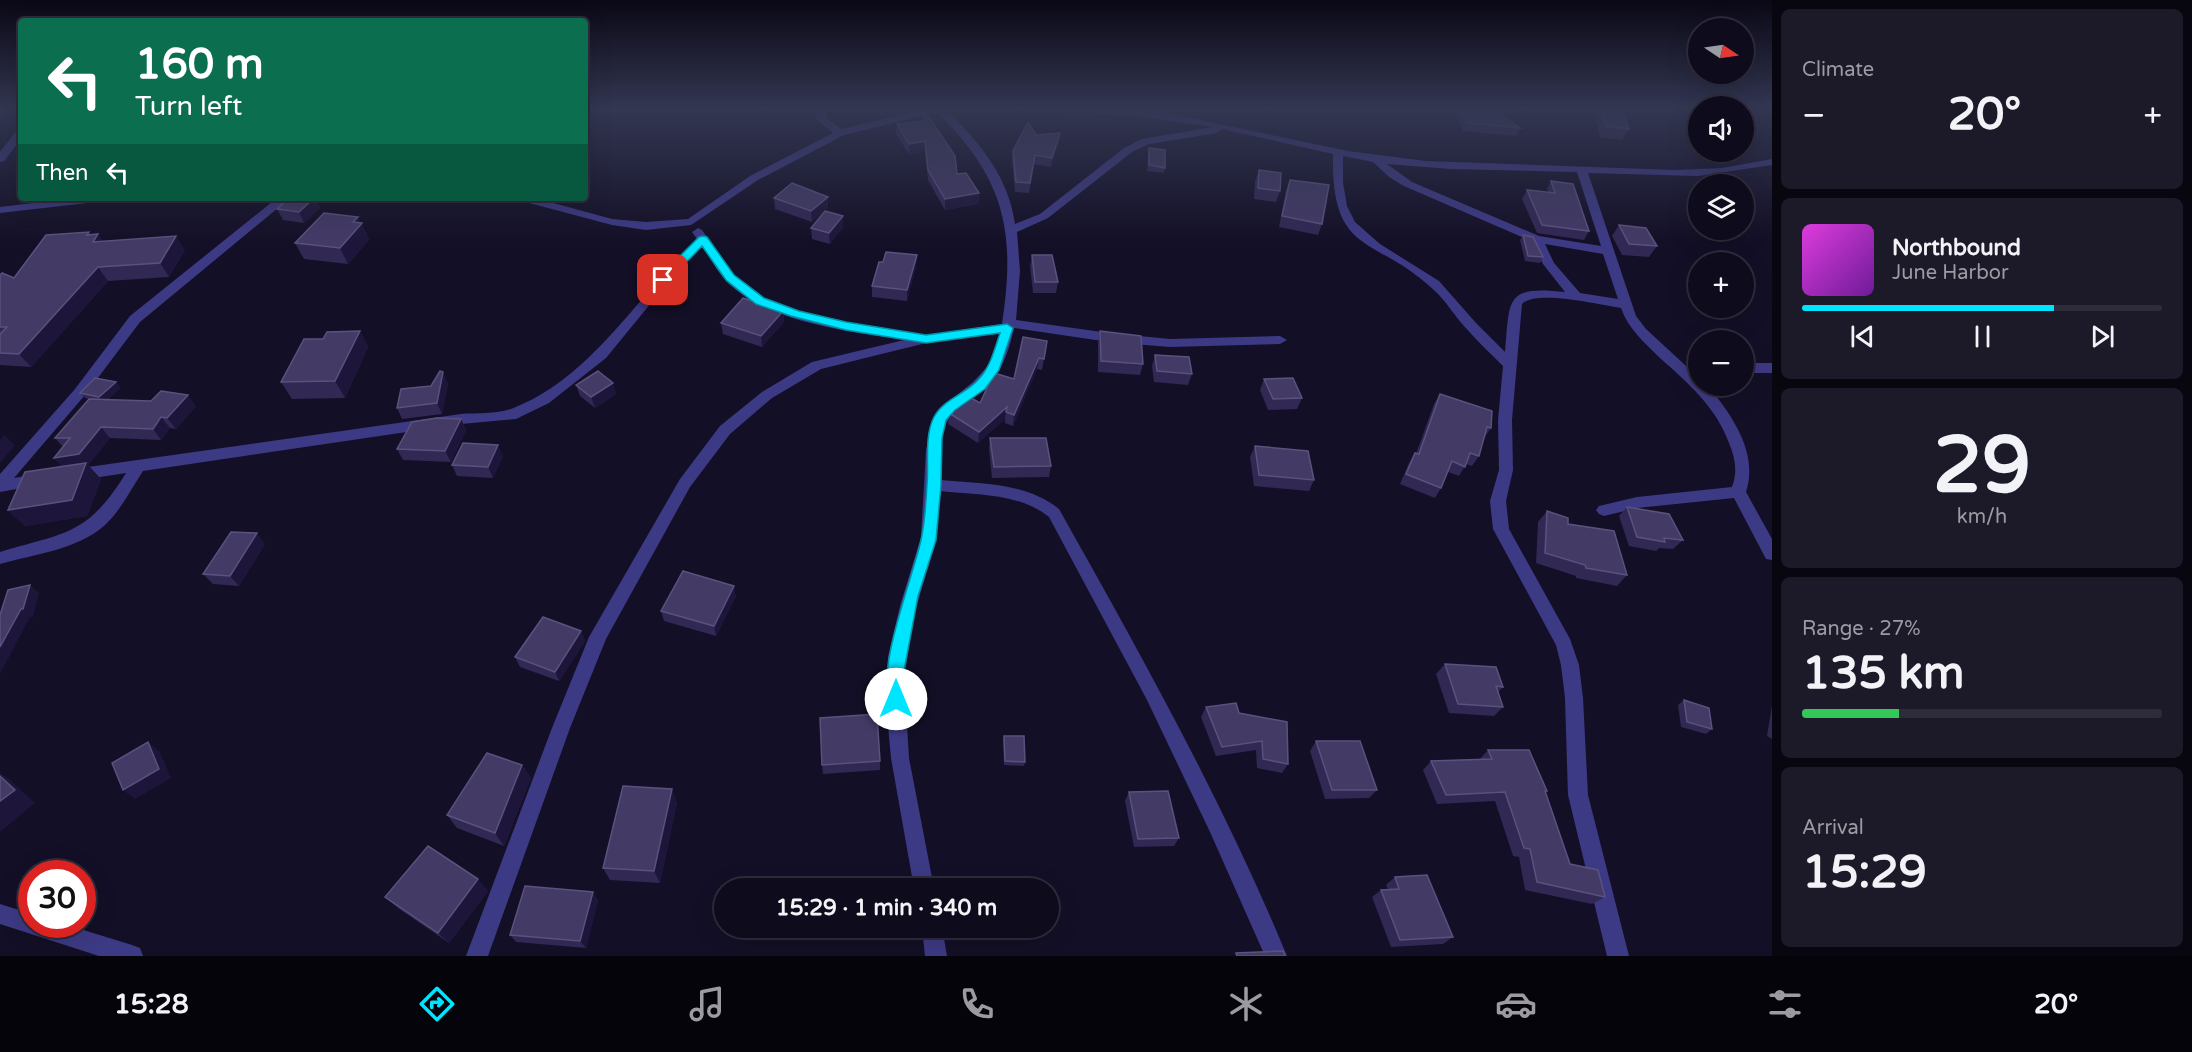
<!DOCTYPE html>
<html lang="en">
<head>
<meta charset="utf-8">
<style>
	:root { --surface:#0e0b1c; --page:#1c1929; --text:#f1f3f6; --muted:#9b9ba3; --line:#2e2b3b; --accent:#00e5ff }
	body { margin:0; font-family:"Varela Round",sans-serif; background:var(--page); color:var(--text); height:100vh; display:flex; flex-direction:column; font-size:22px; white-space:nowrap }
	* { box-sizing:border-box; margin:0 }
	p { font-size:20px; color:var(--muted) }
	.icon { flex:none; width:33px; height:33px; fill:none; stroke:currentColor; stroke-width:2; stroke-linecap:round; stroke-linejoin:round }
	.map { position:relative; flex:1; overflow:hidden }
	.drawer { display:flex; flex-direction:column; gap:9px; padding:9px; background:#08060f; width:420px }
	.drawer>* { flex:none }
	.top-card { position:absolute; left:18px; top:18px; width:570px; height:183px; border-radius:6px; box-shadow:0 6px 24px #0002,0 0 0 2px var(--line); background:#0b6e4f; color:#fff; overflow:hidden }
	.needle { width:39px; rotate:103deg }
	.tools { position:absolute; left:1688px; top:18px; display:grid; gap:12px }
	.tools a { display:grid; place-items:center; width:66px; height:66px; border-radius:50%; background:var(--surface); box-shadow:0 6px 24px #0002,0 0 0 2px var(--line); font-size:30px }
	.speed { position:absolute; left:18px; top:860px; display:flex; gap:12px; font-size:30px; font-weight:700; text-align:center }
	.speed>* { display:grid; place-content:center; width:78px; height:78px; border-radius:50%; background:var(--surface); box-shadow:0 6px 24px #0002,0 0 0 2px var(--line); line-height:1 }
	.speed .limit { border:9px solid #d22; background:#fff; color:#111 }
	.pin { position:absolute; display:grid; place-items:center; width:51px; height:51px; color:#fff; margin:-26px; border-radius:12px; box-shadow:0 3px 9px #0006 }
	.me { position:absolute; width:66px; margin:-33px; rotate:0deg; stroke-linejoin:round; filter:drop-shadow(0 0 4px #0008) }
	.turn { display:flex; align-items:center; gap:21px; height:126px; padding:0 18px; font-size:27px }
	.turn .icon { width:78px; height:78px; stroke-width:2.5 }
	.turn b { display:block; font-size:42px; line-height:51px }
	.then { display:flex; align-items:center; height:57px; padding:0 18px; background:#0003; gap:12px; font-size:22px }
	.big { font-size:45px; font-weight:700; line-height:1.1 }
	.drawer .card { flex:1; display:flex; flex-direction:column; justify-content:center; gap:9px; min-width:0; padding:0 21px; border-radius:9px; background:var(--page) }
	.drawer .dial { align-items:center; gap:0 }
	.dial b { font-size:78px; line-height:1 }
	.song { display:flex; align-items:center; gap:18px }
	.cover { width:72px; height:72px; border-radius:9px; background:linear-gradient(135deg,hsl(300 70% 55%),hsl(280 70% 35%)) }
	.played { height:6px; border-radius:3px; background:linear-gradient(90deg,var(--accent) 70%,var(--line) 70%) }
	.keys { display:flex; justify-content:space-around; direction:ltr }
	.heat { display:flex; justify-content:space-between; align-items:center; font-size:33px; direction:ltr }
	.charge { height:9px; border-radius:4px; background:linear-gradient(90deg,#34c759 27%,var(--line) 0) }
	.trip { position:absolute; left:714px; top:878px; width:345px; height:60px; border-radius:30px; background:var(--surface); box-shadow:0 6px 24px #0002,0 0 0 2px var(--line); font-weight:700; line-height:60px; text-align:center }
	.tabs { display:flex; height:96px; justify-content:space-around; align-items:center; background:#06040b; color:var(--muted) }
	.tabs .icon { width:42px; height:42px }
	.tabs .selected { color:var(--accent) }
	.tabs b { font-size:27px; color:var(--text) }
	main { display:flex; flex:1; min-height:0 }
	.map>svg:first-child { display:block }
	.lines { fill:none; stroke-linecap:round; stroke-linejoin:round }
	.street { fill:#3d3a85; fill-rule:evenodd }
	.wall { fill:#312854 }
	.shaded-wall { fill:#1d163a }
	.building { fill:#433a66; stroke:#5a527e; stroke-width:1.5 }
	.route { fill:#00e5ff; stroke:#0095a6; stroke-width:1.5 }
</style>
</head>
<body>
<main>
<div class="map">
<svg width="1772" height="956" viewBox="0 0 1772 956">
	<rect width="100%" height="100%" fill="#130f26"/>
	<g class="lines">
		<g class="street">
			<path d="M818 108H828L826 118 842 129 929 108H999L994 111H947C980 142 1009 178 1015 224L1040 214 1124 148 1142 139 1213 127 1130 115 1035 111 1030 108H1124L1162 112 1348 151 1426 161 1675 170 1722 168 1772 159V165L1698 176 1588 173 1636 316 1646 329 1698 377V386H1707L1713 392C1735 420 1758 455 1746 492L1772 539V560L1766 559 1734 498 1637 508 1604 516 1599 514 1596 510 1599 506 1637 497 1732 487C1738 472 1735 457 1729 443 1716 407 1688 383 1660 358 1645 343 1628 329 1621 308 1602 305 1535 289 1522 304L1512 420 1513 470 1506 501 1509 529 1570 639 1579 665 1583 698 1588 795 1629 956H1607L1568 795 1565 698 1561 665 1556 645 1493 529 1490 501 1499 470 1498 420 1503 366C1490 353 1476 340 1464 326 1454 315 1446 301 1435 291 1375 234 1331 258 1333 154L1222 129 1217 133 1149 144 1132 152 1048 218 1017 232 1020 271 1016 320 1109 333 1170 339 1280 336 1287 340 1280 344 1170 347 1109 342 1014 328C1009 351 1002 373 983 389 971 400 953 409 946 424 939 441 940 462 940 480 980 484 1026 482 1059 509 1141 655 1223 801 1287 956H1265L1210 832 1147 700 1049 517C1019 493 977 495 940 491L937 537 913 618 904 678 909 758 934 888H914L891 758 886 705 888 657 900 606 921 537 926 450 931 426 946 404 973 382 988 366 1000 333 926 343 821 369 772 398 730 434 690 487 606 639 570 728 488 956H466L552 728 589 637 680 479 720 426 762 392 812 362 904 340C848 331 767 323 726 281 717 271 710 258 702 246L678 270 606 358 549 403 516 419 461 424 143 471C131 489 121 510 105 525 77 550 35 554 0 564V552C66 532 87 536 126 473L74 481 69 479 67 475 69 471 74 469 461 414C477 413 497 414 511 409 591 379 638 295 697 239L692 232 698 228 702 230 734 275 764 298 800 311 845 322 926 335 1002 324C1016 231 1005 179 937 112L844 135 758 180 691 225 646 230 612 225 518 200 516 198H535L612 219 646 222 688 219 750 176 833 133 816 119ZM1343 156 1373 162 1389 177 1404 186 1531 241 1543 264 1565 292C1504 285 1510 300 1505 352L1476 323 1439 281 1380 244 1355 222 1347 206 1343 183ZM1387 164 1451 169 1577 172 1601 246 1539 236 1412 182ZM1545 244 1603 254 1618 299 1580 293 1554 263Z"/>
			<path d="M21 129V139L4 161 0 162V152L17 130Z"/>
			<path d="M75 198H111L105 201 0 213V207Z"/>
			<path d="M277 198H290L140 322 85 395 14 478 38 474 43 476 46 480 43 484 0 492V474L75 389 130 316Z"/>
			<rect x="1743" y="363" width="29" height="10"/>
			<path d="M0 904 32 914V924H64L132 945 140 948 143 956H99L0 924Z"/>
			<path d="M922 927H942L947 956H925Z"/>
		</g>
	</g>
	<g class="wall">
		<path d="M782 108H816L815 113Z"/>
		<path d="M923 108 957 174 979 193 978 204 945 210 928 180 925 152 909 154 896 134 897 124 923 121Z"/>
		<path d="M1454 108H1491L1520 128 1516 136 1463 131Z"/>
		<path d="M1594 108H1622L1629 129 1622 140 1600 137 1593 111Z"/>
		<path d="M1036 135 1059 143 1051 167 1034 164 1029 193 1015 192 1012 160 1013 151Z"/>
		<path d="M1149 148 1165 168 1164 173 1147 171Z"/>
		<path d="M1259 170 1280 191 1276 202 1254 199 1255 181Z"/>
		<path d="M1290 180 1322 224 1318 235 1279 227 1286 190Z"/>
		<path d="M1551 181 1589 231 1584 240 1537 233 1522 199 1527 190 1548 192 1547 189Z"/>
		<path d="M289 198H316L320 208 304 223 283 220 277 209Z"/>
		<path d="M774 198 828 207 812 222 775 209Z"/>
		<path d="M361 223 369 240 348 264 304 259 295 243Z"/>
		<path d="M1619 225 1657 246 1649 257 1622 255 1612 236Z"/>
		<path d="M843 227 830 244 812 239 811 228Z"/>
		<path d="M91 235 103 241 185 250 169 277 108 281 31 367 0 365V275L14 278Z"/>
		<path d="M1523 235 1543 257 1540 263 1525 261 1520 240Z"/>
		<path d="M917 255 916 266 907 301 872 297V286L883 262Z"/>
		<path d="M1032 255 1058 282 1056 293H1033L1030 266Z"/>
		<path d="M783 311 784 322 762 347 723 334 721 323Z"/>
		<path d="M360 331 368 347 345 398 292 399 281 382 323 339Z"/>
		<path d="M1100 331 1143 364 1140 375 1098 372V343Z"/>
		<path d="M1047 341 1042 370 1037 369 1013 426 1005 423V419L978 443 948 424 949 413 980 403 1014 379Z"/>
		<path d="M1155 355 1192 374 1188 385 1154 382 1152 366Z"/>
		<path d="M1264 379 1302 398 1297 409 1268 410 1260 390Z"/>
		<path d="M116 382 120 388 107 400 196 406 176 429 170 428 161 440 110 438 88 465 101 479 87 516 25 526 8 510 62 466 54 458 63 447 55 438 89 399 85 398 80 393Z"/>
		<path d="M448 383 442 414 402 419 397 408Z"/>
		<path d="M613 383 616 394 595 408 580 396 576 385Z"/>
		<path d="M1440 394 1491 428 1484 438 1479 456 1472 466 1466 464 1459 476 1448 472 1441 488 1435 498 1400 484 1409 463 1415 453 1416 454 1434 404Z"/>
		<path d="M461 419 466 430 451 462 403 460 397 449Z"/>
		<path d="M990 438 1051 466 1049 477 992 478 989 449Z"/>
		<path d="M1255 446 1314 480 1309 491 1254 486 1250 457Z"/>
		<path d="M503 456 493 478 457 476 452 465Z"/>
		<path d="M1627 507 1683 540 1673 549 1659 548 1656 551 1629 546 1619 516Z"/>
		<path d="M1547 511 1568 524 1627 575 1617 586 1576 578V576L1536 563 1538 522Z"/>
		<path d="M265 544 239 586 213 584 203 574Z"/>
		<path d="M736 596 716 636 664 621 661 611Z"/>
		<path d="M581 631 585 641 559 681 520 667 515 657Z"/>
		<path d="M1445 664 1503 687 1498 692 1503 707 1494 716 1449 713 1436 674Z"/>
		<path d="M1684 700 1712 729 1706 734 1681 727 1678 705Z"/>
		<path d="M1772 705V739L1767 736Z"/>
		<path d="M1206 707 1239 713 1288 764 1282 773 1257 768 1256 750 1216 756 1201 717Z"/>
		<path d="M1004 736 1025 762 1024 766 1004 765 1003 740Z"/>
		<path d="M1316 741 1377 790 1369 798 1325 799 1310 751Z"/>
		<path d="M1488 750 1547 791 1545 793 1570 864 1605 897 1592 904 1525 890 1519 857 1513 856 1495 801 1437 804 1423 770 1431 761 1479 760Z"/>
		<path d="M880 761V770L823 774 822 765Z"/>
		<path d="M522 765 531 778 504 846 457 828 447 815Z"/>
		<path d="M1129 792 1179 838 1174 846 1134 847 1125 801Z"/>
		<path d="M677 802 660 883 610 880 603 868Z"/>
		<path d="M1395 877 1453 937 1443 944 1391 947 1372 897 1381 890 1388 889 1386 885Z"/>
		<path d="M488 891 449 943 398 908 385 897Z"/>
		<path d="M598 900 586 948 516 942 510 935Z"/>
	</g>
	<g class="shaded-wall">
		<path d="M1060 133 1059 143 1051 167 1052 158Z"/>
		<path d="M925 141V152L909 154V144Z"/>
		<path d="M979 193 978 204 945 210V199Z"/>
		<path d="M828 197V207L812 222 811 211Z"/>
		<path d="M314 198H316L320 208 304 223 299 212Z"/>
		<path d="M843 216V227L830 244 829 233Z"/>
		<path d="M358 217 369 240 348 264 340 248 353 222Z"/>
		<path d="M89 232 94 240 98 234 108 248 103 255 87 235Z"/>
		<path d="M176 236 185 250 169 277 160 263Z"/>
		<path d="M917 255 916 266 907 301V290Z"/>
		<path d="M98 267 108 281 31 367 19 354Z"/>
		<path d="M783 311 784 322 762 347 761 336Z"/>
		<path d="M360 331 368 347 345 398 335 381Z"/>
		<path d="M1039 358 1037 369 1013 426 1014 415Z"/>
		<path d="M443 372 448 383 442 414 437 403Z"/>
		<path d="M116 382 120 388 103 403 99 397Z"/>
		<path d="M613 383 616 394 595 408 591 397Z"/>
		<path d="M188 395 196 406 176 429 167 418Z"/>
		<path d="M1007 407 1005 419 978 443 979 432Z"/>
		<path d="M161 417 170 428 161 440 153 429Z"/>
		<path d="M461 419 466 430 451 462 445 451Z"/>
		<path d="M101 427 110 438 88 465 101 479 87 516 25 526 8 510 64 469 54 458Z"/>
		<path d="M4 435 15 446 0 463V440Z"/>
		<path d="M498 445 503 456 493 478 488 467Z"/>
		<path d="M257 533 265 544 239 586 230 576Z"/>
		<path d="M30 585 39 593 33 617H30L0 674V647Z"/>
		<path d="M734 586 736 596 716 636 714 626Z"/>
		<path d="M581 631 585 641 559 681 555 672Z"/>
		<path d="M148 742 160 752 171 778 135 799 123 790Z"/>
		<path d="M522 765 531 778 504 846 495 833Z"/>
		<path d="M0 773 9 779 35 803 0 832Z"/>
		<path d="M672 789 677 802 660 883 654 871Z"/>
		<path d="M478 879 488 891 449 943 438 933Z"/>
		<path d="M593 892 598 900 586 948 580 941Z"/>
	</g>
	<g class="building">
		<path d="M923 108 955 156 957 174 966 173 979 193 945 199 928 170 925 141 909 144 897 124 924 121Z"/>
		<path d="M1461 108H1491L1520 128 1467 123Z"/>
		<path d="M1601 108H1622L1629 129 1606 126Z"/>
		<path d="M1028 122 1036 135 1060 133 1052 158 1035 155 1030 183 1016 182 1013 151Z"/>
		<path d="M1149 148 1165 150V168L1149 165Z"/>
		<path d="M1259 170 1281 173 1280 191 1258 188Z"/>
		<path d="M1290 180 1329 185 1322 224 1282 216Z"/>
		<path d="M1551 181 1573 184 1589 231 1542 225 1527 190 1555 193Z"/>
		<path d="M792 183 828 197 811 211 774 198Z"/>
		<path d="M289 198H314L299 212 277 209Z"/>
		<path d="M825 211 843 216 829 233 811 228Z"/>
		<path d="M324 213 358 217 353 222 362 223 340 248 295 243Z"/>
		<path d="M1619 225 1646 228 1657 246 1629 244Z"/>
		<path d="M89 232 87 235 98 234 93 242 176 236 160 263 98 267 19 354 0 353V334L7 327H0V275L2 273 14 278 46 235Z"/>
		<path d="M1523 235 1533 237 1543 257 1528 256Z"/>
		<path d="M886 252 917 255 907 290 872 286 879 262H883Z"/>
		<path d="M1032 255H1052L1058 282H1035Z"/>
		<path d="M743 298 783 311 761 336 721 323Z"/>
		<path d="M360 331 335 381 281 382 304 339H323L327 332Z"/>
		<path d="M1100 331 1141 336 1143 364 1101 361Z"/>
		<path d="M1023 337 1047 341 1044 359 1039 358 1014 415 1006 412 1007 407 979 432 949 413 966 395 980 403 994 373 1014 379Z"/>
		<path d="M1155 355 1189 357 1192 374 1157 371Z"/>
		<path d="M440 371 443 372 437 403 397 408 401 389 431 386Z"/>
		<path d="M598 371 613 383 591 397 576 385Z"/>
		<path d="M95 378 116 382 99 397 80 393Z"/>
		<path d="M1293 378 1302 398 1273 399 1264 379Z"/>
		<path d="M161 391 188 395 167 418 161 417 153 429 101 427 79 454 54 458 70 438H55L89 399 151 401Z"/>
		<path d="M1440 394 1492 411 1491 428 1487 427 1479 456 1470 453 1465 467 1452 461 1441 488 1406 474 1415 453 1419 454Z"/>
		<path d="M437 418 461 419 445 451 397 449 412 422Z"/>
		<path d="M990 438H1046L1051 466 994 467Z"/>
		<path d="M463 443 498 445 488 467 452 465Z"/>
		<path d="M1255 446 1308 451 1314 480 1259 475Z"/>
		<path d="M86 463 72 500 8 510 25 472Z"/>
		<path d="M1627 507 1669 514 1683 540 1664 538 1665 542 1637 537Z"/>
		<path d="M1547 511 1568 518V524L1614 531 1627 575 1586 568 1585 565 1545 553Z"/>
		<path d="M231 532 257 533 230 576 203 574Z"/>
		<path d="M683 571 734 586 714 626 661 611Z"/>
		<path d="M30 585 23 609H21L0 647V615L8 590Z"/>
		<path d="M543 617 581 631 555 672 515 657Z"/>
		<path d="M1445 664 1496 667 1503 687 1496 686 1503 707 1458 704Z"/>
		<path d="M1684 700 1709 708 1712 729 1687 722Z"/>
		<path d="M1236 703 1239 713 1287 722 1288 764 1263 759 1262 741 1222 747 1206 707Z"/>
		<path d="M877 714 880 761 822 765 820 718Z"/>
		<path d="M1004 736H1024L1025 762 1005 761Z"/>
		<path d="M1316 741H1360L1377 790H1332Z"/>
		<path d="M148 742 159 769 123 790 112 763Z"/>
		<path d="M1488 750H1529L1547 791H1545L1570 864 1598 870 1605 897 1537 882 1530 849 1524 848 1505 792 1446 795 1431 761 1492 759Z"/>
		<path d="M487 753 522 765 495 833 447 815Z"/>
		<path d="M0 776 15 790 0 801Z"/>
		<path d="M623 786 672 789 654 871 603 868Z"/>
		<path d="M1168 791 1179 838 1138 839 1129 792Z"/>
		<path d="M428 846 478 879 438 933 385 897Z"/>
		<path d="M1427 875 1453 937 1400 940 1381 890 1399 889 1395 877Z"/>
		<path d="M525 886 593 892 580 941 510 935Z"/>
		<path d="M1283 951 1285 956H1237L1236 953Z"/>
	</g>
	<linearGradient id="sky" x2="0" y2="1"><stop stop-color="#0a0815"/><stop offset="0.45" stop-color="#333752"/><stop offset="1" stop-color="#333752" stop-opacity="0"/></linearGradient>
	<rect width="1772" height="242" fill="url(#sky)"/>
	<path class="route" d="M703 236 707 237 734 275 764 298 799 311 846 322 926 335 1007 324 1013 328 999 370 985 389 955 410 946 420 942 438 941 485 936 540 918 596 903 676 904 699 902 704 896 707 890 704C875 671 913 577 921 540 925 522 926 503 927 485 929 464 924 436 934 417 943 400 963 395 976 382 990 369 994 351 1000 333L926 343 846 330 791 316 756 304 726 280 702 246 667 282H659V277L699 237Z"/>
</svg>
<div class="tools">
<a><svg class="needle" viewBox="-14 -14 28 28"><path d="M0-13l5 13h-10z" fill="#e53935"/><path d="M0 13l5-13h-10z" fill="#9b9ba3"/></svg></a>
<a><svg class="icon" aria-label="sound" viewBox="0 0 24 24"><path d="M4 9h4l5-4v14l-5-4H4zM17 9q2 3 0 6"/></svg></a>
<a><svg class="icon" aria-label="layers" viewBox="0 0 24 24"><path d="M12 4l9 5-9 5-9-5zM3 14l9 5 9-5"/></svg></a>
<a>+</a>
<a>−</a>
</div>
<div class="speed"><div class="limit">30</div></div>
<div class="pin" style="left:663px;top:280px;background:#d93025"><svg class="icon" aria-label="arrive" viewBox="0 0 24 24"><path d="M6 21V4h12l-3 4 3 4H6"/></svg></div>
<svg class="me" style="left:896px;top:699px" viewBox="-20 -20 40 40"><circle r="19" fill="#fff"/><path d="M0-13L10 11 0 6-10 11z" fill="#00e5ff"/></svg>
<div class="trip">15:29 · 1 min · 340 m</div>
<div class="top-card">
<div class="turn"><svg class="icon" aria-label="left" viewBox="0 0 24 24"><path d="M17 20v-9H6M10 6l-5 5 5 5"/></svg><div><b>160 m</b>Turn left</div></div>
<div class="then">Then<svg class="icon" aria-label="left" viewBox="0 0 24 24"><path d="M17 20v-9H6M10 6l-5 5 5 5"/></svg></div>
</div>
</div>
<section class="drawer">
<div class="card"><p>Climate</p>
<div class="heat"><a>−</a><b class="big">20°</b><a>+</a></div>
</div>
<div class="card">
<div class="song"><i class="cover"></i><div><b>Northbound</b><p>June Harbor</p></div></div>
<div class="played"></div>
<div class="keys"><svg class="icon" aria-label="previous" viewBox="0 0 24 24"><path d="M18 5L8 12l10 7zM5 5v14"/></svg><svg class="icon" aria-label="pause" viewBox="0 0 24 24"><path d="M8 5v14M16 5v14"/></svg><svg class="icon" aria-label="next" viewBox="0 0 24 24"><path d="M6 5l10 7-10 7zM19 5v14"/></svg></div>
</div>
<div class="card dial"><b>29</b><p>km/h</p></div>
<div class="card"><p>Range · 27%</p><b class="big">135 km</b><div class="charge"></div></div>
<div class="card"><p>Arrival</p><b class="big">15:29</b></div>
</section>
</main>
<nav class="tabs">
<b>15:28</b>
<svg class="icon selected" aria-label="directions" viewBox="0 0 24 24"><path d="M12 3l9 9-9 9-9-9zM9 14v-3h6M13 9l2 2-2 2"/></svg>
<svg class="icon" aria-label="music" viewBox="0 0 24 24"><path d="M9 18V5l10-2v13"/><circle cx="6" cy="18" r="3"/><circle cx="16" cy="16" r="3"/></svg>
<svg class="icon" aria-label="phone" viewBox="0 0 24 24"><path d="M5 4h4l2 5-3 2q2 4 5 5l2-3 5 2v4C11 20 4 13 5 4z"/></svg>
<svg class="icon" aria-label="climate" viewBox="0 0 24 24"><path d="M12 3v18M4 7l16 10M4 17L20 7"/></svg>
<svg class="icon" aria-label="car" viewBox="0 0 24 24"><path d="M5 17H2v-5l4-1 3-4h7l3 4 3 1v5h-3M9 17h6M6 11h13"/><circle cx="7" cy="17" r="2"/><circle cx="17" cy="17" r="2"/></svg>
<svg class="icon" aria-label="filters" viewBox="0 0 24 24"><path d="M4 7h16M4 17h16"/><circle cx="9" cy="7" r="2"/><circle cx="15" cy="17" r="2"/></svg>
<b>20°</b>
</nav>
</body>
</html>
